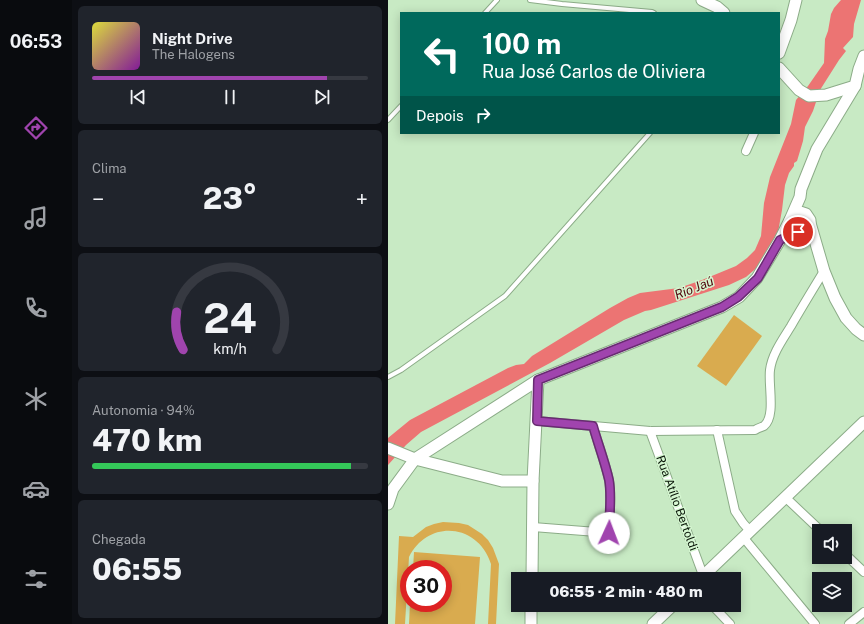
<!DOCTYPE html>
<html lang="pt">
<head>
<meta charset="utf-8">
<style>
	:root { --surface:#171b24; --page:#20242c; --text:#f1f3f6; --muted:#9ea1a6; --line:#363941; --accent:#a044ae }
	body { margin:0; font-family:"Public Sans",sans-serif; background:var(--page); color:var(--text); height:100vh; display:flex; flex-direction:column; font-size:15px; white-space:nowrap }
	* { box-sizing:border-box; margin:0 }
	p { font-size:13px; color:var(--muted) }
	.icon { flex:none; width:22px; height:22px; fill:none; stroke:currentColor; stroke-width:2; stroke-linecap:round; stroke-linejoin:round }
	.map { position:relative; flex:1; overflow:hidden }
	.drawer { display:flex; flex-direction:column; gap:6px; padding:6px; background:#0d0f14; width:316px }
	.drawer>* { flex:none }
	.guide { position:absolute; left:12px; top:12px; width:380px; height:122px; border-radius:0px; box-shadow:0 2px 10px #0003; background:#00695c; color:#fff; overflow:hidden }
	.fabs { position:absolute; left:424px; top:524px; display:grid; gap:8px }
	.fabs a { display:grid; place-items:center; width:40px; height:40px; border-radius:0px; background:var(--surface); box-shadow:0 2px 10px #0003; font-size:20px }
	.speed { position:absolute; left:12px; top:560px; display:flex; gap:8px; font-size:20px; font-weight:700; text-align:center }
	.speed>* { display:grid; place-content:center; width:52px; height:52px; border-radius:50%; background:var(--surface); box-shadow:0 2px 10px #0003; line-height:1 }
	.speed .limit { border:6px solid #d22; background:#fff; color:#111 }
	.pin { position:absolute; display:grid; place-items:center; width:34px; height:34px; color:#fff; margin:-17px; border:2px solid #fff; border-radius:50%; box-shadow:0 1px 4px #0007 }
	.me { position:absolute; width:44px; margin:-22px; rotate:2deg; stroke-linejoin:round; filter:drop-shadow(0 0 3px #0008) }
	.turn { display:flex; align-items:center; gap:14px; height:84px; padding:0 16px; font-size:18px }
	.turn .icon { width:52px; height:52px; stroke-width:2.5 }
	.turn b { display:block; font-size:28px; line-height:34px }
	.then { display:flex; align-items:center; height:38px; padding:0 16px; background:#0003; gap:8px; font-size:15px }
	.big { font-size:30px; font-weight:800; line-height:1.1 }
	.drawer .card { flex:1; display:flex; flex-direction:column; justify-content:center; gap:6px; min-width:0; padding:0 14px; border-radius:6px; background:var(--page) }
	.drawer .dial { align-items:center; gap:0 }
	.dial svg { height:104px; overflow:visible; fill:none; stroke:var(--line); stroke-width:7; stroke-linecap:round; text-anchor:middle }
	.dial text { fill:var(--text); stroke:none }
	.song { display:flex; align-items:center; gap:12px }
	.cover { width:48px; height:48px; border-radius:6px; background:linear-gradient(135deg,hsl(60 70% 55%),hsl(290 70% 35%)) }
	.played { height:4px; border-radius:2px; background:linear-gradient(90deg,var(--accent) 85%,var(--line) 85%) }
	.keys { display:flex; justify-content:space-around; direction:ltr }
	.heat { display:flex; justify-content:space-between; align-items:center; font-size:22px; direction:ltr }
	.charge { height:6px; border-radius:3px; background:linear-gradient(90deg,#34c759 94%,var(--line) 0) }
	.trip { position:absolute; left:123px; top:572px; width:230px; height:40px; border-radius:0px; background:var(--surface); box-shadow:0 2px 10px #0003; font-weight:800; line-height:40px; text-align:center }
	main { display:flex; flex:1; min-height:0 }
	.tabs { display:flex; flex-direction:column; width:72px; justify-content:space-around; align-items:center; background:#090b0e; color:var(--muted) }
	.tabs .icon { width:28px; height:28px }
	.tabs .active { color:var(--accent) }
	.tabs b { font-size:18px; color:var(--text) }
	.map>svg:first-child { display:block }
	.green { fill:#d9ab4f }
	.water { fill:#ec7473 }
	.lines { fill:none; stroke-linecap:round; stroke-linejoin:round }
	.lane-casing { stroke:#8cac88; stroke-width:6 }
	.street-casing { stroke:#8cac88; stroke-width:10 }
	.secondary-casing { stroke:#8cac88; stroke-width:13 }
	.lane { stroke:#fff; stroke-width:4 }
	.street { stroke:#fff; stroke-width:8 }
	.secondary { stroke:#fff; stroke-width:11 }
	.route-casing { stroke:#682c71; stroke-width:10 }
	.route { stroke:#a044ae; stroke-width:7 }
	.labels { text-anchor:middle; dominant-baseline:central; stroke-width:3; stroke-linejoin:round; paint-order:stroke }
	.street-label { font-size:12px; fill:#091508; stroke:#d5f7d1 }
	.water-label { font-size:13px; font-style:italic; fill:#52050e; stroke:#d5f7d1 }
</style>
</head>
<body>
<main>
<nav class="tabs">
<b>06:53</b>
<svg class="icon active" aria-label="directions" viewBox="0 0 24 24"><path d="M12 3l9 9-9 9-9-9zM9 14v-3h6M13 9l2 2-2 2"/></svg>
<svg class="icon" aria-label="music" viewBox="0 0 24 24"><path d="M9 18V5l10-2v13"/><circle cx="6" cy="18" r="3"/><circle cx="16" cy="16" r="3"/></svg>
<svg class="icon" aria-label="phone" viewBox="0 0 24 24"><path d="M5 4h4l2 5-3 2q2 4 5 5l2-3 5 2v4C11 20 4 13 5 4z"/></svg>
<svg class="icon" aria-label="climate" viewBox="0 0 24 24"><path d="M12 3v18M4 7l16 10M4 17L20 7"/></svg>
<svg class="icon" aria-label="car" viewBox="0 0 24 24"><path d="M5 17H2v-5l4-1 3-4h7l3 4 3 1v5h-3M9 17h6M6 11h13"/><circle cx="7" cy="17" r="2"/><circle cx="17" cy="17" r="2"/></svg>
<svg class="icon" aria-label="filters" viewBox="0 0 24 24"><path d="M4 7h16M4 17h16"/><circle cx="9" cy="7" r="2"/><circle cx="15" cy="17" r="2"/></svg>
</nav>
<section class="drawer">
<div class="card">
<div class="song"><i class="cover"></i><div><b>Night Drive</b><p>The Halogens</p></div></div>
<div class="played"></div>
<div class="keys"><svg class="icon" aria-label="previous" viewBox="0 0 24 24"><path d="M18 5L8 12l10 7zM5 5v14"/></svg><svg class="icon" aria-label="pause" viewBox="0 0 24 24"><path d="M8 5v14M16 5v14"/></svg><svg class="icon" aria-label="next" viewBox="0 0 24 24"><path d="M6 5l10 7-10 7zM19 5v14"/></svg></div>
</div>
<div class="card"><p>Clima</p>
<div class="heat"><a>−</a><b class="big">23°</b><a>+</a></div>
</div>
<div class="card dial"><svg viewBox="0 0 100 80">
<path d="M14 69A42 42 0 1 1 86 69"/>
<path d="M14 69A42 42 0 0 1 9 40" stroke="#a044ae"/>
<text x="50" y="56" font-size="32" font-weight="700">24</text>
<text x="50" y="72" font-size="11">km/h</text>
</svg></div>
<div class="card"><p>Autonomia · 94%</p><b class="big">470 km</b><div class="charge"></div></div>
<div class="card"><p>Chegada</p><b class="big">06:55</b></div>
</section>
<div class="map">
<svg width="476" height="624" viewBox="0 0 476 624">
	<rect width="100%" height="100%" fill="#c8eac4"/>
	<g class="green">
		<path d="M346 315 374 336 338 386 309 366Z"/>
		<path d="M55 522 71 523 80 525 94 534 100 540 105 548 111 564 108 624H100L103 564C90 523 40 519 21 557L17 624H7L11 536 25 537 38 527 46 524Z"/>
		<path d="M26 552 92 557 87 624H21L22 603H55V569H25Z"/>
	</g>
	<path class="water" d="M453 0H473L466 24 465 37 455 48 458 51 451 60 432 90 425 111 417 127 415 141 409 161 406 163V166L401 173 397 185 394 210 390 232 385 248 372 265 358 277 341 285 263 310 257 311 236 320 162 363 33 432 18 445 0 465V438L22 420 120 368 128 365 136 364 144 356 222 308 240 298 252 293 291 288 314 280 348 266 359 258 367 250 373 236 376 203 382 177 403 124 408 100 420 86 436 63 437 39 440 31 443 14 446 8Z"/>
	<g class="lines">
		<defs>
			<g id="lane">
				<path d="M142 0 174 4 264 12 266 13"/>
				<path d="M97 13 109 0"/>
				<path d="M0 120 13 106"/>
				<path d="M0 377 13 370 117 296 262 133"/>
			</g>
			<g id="street">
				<path d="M358 151 366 133"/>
				<path d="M149 421 262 431 367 430C370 428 374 427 376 426 388 416 380 385 382 370 384 354 395 339 403 326 414 307 425 289 436 271"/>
				<path d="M329 430 347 511 355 523 362 531"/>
				<path d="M262 431 315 575"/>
				<path d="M397 497 433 531"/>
				<path d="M145 527 221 533C221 516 224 497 221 480 217 462 210 444 205 426"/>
				<path d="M355 537 427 624"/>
				<path d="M457 554 476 572"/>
				<path d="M324 605 342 624"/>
				<path d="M461 624 476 612"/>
			</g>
			<g id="secondary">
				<path d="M314 0 329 7 336 13"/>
				<path d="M391 53 403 20 408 0"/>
				<path d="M391 68 411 90 421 96 438 95 467 86 471 69 476 56"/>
				<path d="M404 217 409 213 412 212 418 214 422 220V223L420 230 414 233 407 231 403 226 402 220 412 197 413 189 429 149 467 86"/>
				<path d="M422 223 436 271 447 298 458 318 468 329 476 335"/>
				<path d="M0 448 27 459 114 481H145"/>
				<path d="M0 504 5 489 27 459 150 380 334 307 351 297 369 278 392 240 402 220"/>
				<path d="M144 579 145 481 150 380"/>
				<path d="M312 579 476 422"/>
				<path d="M143 624V605"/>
				<path d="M265 624 285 605"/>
			</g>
		</defs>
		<use href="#lane" class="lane-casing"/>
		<use href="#street" class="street-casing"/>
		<use href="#secondary" class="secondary-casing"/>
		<use href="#lane" class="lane"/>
		<use href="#street" class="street"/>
		<use href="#secondary" class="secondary"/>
	</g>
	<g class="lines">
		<defs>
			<path id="route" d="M221 533C221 516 224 497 221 480 217 462 210 444 205 426L149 421 150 380 334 307 350 297 370 278 392 240 410 232"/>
		</defs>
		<use href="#route" class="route-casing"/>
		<use href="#route" class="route"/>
	</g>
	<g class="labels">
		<g class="street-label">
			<text transform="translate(289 503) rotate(70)">Rua Atílio Bertoldi</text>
		</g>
		<g class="water-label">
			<text transform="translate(306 288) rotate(-22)">Rio Jaú</text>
		</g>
	</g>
</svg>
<div class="fabs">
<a><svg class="icon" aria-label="sound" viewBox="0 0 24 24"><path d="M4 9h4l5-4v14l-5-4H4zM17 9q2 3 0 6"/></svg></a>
<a><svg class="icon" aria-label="layers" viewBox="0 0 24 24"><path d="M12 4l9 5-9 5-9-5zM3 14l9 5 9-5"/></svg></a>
</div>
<div class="speed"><div class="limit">30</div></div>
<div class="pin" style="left:410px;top:232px;background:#d93025"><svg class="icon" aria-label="arrive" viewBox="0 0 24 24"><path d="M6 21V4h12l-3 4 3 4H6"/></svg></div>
<svg class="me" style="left:221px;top:533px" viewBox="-20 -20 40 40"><circle r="19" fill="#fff"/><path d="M0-13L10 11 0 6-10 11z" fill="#a044ae"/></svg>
<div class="trip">06:55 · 2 min · 480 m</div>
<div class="guide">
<div class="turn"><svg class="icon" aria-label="left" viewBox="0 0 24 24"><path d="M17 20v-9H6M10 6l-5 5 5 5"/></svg><div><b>100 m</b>Rua José Carlos de Oliviera</div></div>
<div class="then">Depois<svg class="icon" aria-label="right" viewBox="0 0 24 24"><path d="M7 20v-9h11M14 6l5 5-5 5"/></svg></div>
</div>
</div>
</main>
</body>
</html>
